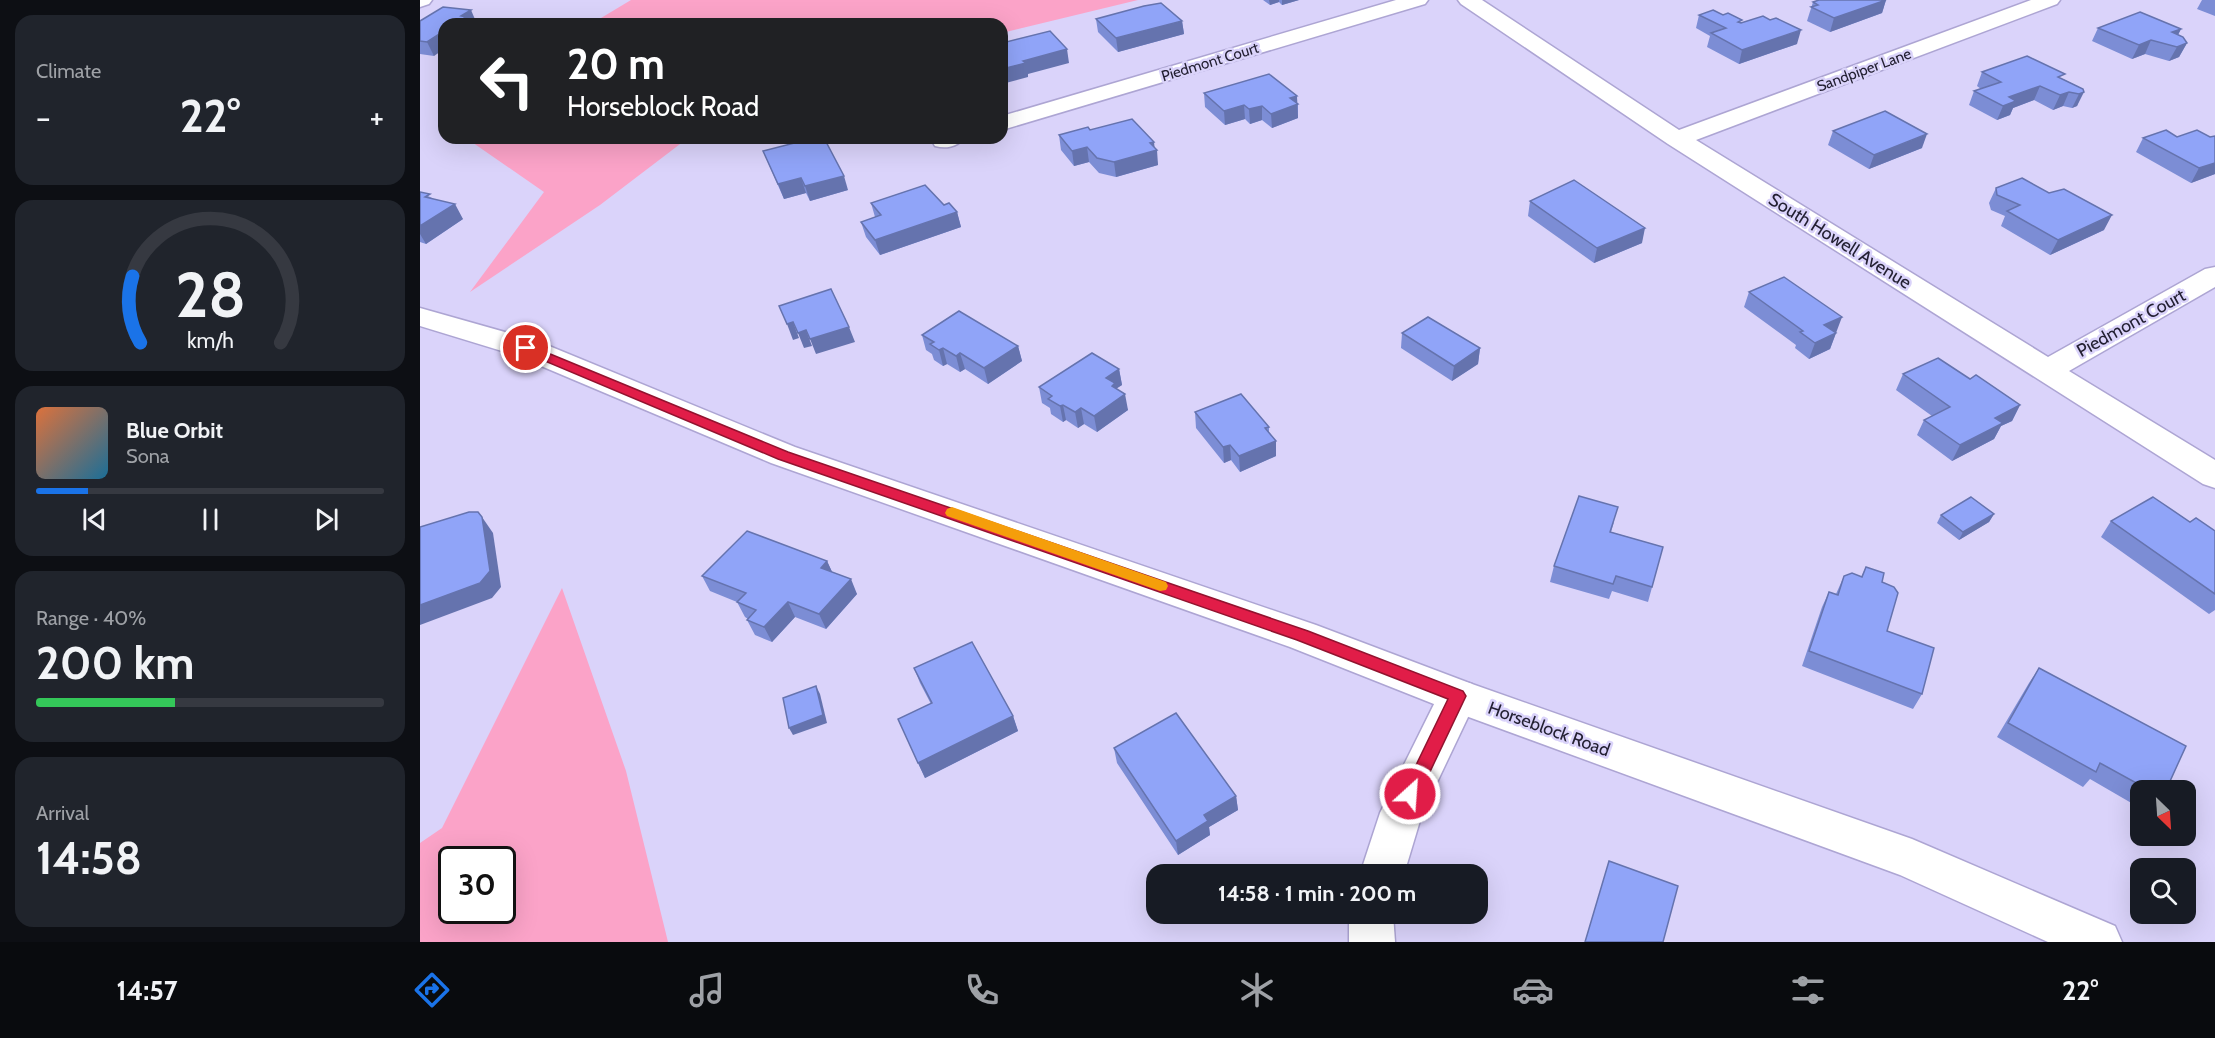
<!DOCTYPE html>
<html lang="en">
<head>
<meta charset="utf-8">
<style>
	:root { --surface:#171b24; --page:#20242c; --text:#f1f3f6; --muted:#9ea1a6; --line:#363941; --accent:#1a73e8 }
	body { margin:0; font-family:Cabin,sans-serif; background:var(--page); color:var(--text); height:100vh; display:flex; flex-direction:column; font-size:22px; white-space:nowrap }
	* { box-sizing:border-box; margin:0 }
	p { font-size:20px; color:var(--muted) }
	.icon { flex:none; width:33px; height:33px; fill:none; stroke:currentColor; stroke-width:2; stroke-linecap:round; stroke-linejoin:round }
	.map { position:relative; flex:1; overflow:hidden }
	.sheet { display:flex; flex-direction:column; gap:15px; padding:15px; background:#0d0f14; width:420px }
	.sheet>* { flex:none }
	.banner { position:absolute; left:18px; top:18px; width:570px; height:126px; border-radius:18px; box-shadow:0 6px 24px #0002; background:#202124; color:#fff; overflow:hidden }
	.needle { width:39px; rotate:155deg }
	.tools { position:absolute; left:1710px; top:780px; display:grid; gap:12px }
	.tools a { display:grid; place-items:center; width:66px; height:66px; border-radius:12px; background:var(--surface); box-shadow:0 6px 24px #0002; font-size:30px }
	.speed { position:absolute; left:18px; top:846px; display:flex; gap:12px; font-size:30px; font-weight:700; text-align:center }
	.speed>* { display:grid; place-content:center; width:78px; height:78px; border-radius:50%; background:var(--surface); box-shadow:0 6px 24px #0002; line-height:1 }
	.speed .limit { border:3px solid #111; border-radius:9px; background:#fff; color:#111 }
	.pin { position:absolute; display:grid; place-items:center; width:51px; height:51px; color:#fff; margin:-26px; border:3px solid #fff; border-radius:50%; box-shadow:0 2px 6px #0007 }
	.me { position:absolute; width:66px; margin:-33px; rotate:26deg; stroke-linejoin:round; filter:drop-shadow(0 0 4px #0008) }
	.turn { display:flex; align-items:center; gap:21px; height:126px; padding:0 30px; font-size:27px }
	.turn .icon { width:78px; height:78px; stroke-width:2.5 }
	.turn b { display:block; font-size:42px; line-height:51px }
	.big { font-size:45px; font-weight:700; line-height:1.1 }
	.sheet .card { flex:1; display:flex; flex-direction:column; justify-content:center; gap:9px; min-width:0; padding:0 21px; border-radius:18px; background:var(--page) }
	.sheet .dial { align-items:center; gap:0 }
	.dial svg { height:156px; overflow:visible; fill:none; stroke:var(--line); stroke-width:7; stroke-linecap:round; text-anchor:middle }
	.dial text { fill:var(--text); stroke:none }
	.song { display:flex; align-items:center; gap:18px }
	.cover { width:72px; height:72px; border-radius:9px; background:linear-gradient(135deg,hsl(20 70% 55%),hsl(200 70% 35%)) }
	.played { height:6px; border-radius:3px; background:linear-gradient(90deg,var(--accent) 15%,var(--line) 15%) }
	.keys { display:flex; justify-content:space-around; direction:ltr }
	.heat { display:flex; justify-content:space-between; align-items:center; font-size:33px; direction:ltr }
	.charge { height:9px; border-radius:4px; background:linear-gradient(90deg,#34c759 40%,var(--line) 0) }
	.trip { position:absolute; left:726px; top:864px; width:342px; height:60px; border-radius:18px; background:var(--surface); box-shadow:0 6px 24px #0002; font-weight:700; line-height:60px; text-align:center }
	.dock { display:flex; height:96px; justify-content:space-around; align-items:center; background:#090b0e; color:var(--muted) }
	.dock .icon { width:42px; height:42px }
	.dock .on { color:var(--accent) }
	.dock b { font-size:27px; color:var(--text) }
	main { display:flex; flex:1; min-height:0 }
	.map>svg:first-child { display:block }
	.green { fill:#fba3c8; fill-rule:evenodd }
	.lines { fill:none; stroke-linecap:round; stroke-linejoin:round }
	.street-casing { stroke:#ada5d3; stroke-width:3 }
	.secondary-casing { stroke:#ada5d3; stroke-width:3 }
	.street { fill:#fff; fill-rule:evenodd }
	.secondary { fill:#fff; fill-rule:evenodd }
	.wall { fill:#7c8dd5 }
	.shaded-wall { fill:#6573ae }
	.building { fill:#90a4f8; stroke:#6573ae; stroke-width:1.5 }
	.route { fill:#e11d48; stroke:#92132f; stroke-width:1.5 }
	.slow { fill:#f59e0b }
	.labels { text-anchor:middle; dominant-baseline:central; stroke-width:5; stroke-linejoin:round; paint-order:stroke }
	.far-street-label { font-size:15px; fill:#232032; stroke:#dad3fa }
	.street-label { font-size:18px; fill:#232032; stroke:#dad3fa }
</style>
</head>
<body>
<main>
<section class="sheet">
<div class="card"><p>Climate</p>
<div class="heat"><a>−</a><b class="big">22°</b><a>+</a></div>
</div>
<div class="card dial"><svg viewBox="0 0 100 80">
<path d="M14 69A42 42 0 1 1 86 69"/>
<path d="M14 69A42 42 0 0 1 10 35" stroke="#1a73e8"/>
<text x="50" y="56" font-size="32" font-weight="700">28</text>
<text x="50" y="72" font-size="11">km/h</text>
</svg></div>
<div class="card">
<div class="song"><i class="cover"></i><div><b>Blue Orbit</b><p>Sona</p></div></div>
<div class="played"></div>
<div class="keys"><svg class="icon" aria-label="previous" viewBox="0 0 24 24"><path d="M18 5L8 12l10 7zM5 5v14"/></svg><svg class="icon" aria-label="pause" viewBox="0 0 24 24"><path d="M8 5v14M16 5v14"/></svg><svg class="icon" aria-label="next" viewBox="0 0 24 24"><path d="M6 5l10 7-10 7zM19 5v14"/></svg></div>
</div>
<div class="card"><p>Range · 40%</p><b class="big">200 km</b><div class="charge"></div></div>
<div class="card"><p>Arrival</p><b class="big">14:58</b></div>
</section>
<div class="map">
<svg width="1795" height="942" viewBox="0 0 1795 942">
	<rect width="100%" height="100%" fill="#dad3fa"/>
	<g class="green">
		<path d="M211 0H718L582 33V24H171Z"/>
		<path d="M46 138H268L180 205 50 292 124 192Z"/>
		<path d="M142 588 206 771 248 942H0V843L22 828ZM32 860H82V910H32Z"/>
	</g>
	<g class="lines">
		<defs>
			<g id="street">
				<path d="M0 0H12L9 4 0 7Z"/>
				<path d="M976 0H1008L1005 4 582 130V116Z"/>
				<path d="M1038 0H1062L1259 130 1611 0H1640L1637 4 1276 140 1628 357 1785 269 1795 267V287L1649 371 1795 460V488L1783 484 1248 144 1041 4Z"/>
				<path d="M514 138H544C537 147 526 149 515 146L512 141Z"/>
				<path d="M1038 680 1052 684 1058 696 1002 814 984 874H940L960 813 1024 684Z"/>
				<path d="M929 914H973L975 942H929Z"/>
			</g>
			<path id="secondary" d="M0 308 117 341 375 447 896 625 1052 684 1492 839 1695 926 1702 942H1628L1480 875 1024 708 870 647 351 463 95 355 0 326Z"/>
		</defs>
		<use href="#street" class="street-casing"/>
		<use href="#secondary" class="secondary-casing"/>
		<use href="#street" class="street"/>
		<use href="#secondary" class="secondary"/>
	</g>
	<g class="wall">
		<path d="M843 0H879L862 5 859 2 850 5Z"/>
		<path d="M1466 0 1462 13 1410 32 1387 21 1393 2Z"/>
		<path d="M1782 0H1795V16L1777 9Z"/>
		<path d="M1279 15H1303L1377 44 1319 64 1287 47 1290 36 1276 28Z"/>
		<path d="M676 19 762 21 764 34 698 52 678 32Z"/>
		<path d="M0 21 57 24H24L14 56 0 54Z"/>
		<path d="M1678 28 1761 29 1758 35 1767 43 1759 57 1749 61 1725 54 1712 59 1672 41Z"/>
		<path d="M1562 72 1643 79 1663 89 1657 106 1652 108 1643 106 1633 110 1614 100 1593 108 1590 115 1577 120 1549 105 1554 91 1561 89 1557 86Z"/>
		<path d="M784 93 877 103 878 104V118L852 128 842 120 830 124 825 119 805 125 785 107Z"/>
		<path d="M670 130 734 148 738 165 696 177 679 173 669 162 654 166 641 150 639 135Z"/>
		<path d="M1413 131 1502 148 1449 169 1408 145Z"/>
		<path d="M1795 136V174L1771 183 1716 152 1723 138 1757 137H1790Z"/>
		<path d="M343 151 428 190 390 201 386 193 364 199 349 165Z"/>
		<path d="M1576 188 1684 230 1630 255 1581 226 1585 216 1571 210 1569 203Z"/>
		<path d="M0 192 12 198 43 219 6 244 0 242Z"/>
		<path d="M1110 201 1222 243 1174 263 1108 216Z"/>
		<path d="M451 203 537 212 541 227 460 255 446 237 441 222 455 217Z"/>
		<path d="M1329 292 1416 333 1410 349 1389 359 1375 348 1376 345 1324 307Z"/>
		<path d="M982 333 1060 348 1058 364 1032 381 981 348Z"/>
		<path d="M502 335 598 346 602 361 568 384 545 369 540 372 527 364 523 366 514 360 512 354 506 350Z"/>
		<path d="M699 369 702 385 696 388 708 410 677 432 664 424 658 428 646 420 643 422 631 414 630 408 622 403 619 387Z"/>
		<path d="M1483 374 1550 379 1600 405 1592 421 1581 426 1574 439 1532 461 1497 435 1504 420 1512 416 1476 390Z"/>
		<path d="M775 412 849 427V433L856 441V456L820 472 811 460 804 463 776 428Z"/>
		<path d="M1574 514 1569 522 1539 540 1517 523 1521 515Z"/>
		<path d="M1691 521 1770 522 1795 531V610L1789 614 1681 537Z"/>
		<path d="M1194 522 1191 532 1243 547 1228 602 1192 591 1189 599 1130 582 1134 566Z"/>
		<path d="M407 561 412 572 437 594 406 629 375 617 352 642 335 635 327 620 328 619 325 617 317 602 290 591 282 576Z"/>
		<path d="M1446 567 1462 582 1467 631 1502 694 1493 709 1382 666 1402 607 1409 592 1416 594 1424 576 1441 577Z"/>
		<path d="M494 668 593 716 598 731 505 778 478 719 511 704 500 683Z"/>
		<path d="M1619 668 1746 790H1720V808L1670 779 1663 787 1577 737 1609 683Z"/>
		<path d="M694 748 816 796 818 810 789 827 790 835 758 855 697 763Z"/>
		<path d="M1189 861 1243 942H1165Z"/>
	</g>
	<g class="shaded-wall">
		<path d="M849 0H859V2L850 5Z"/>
		<path d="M862 0H879L862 5Z"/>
		<path d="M1466 0 1462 13 1410 32 1414 18Z"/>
		<path d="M51 10 57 24H35L41 16Z"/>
		<path d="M762 21 764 34 698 52 696 38Z"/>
		<path d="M1761 29 1754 42 1752 32Z"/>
		<path d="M1381 30 1377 44 1319 64 1322 50Z"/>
		<path d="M24 31V49L14 56 7 42Z"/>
		<path d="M1731 40 1725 54 1712 59 1719 45Z"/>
		<path d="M1767 43 1759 57 1749 61 1757 47Z"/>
		<path d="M647 49 649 63 608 74V77L582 84V69L603 61Z"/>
		<path d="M1620 86 1614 100 1593 108 1590 115 1577 120 1583 106 1589 97Z"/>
		<path d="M1649 92 1643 106 1633 110 1640 95Z"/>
		<path d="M1664 92 1657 106 1652 108 1659 94Z"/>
		<path d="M877 96 878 118 852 128 851 114 870 98Z"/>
		<path d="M824 105 825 119 805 125 804 111Z"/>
		<path d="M842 106V120L830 124 829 109Z"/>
		<path d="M1507 134 1502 148 1449 169 1454 155Z"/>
		<path d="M734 142 735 151 737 150 738 165 696 177 694 162Z"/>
		<path d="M667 147 669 162 654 166 652 151Z"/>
		<path d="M1795 163V174L1771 183 1779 168Z"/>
		<path d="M424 176 428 190 390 201 385 186Z"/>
		<path d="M381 178 386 193 364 199 358 184Z"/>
		<path d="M35 204 43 219 6 244 0 234V226Z"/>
		<path d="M537 212 541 227 460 255 455 240Z"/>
		<path d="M1692 215 1684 230 1630 255 1638 240Z"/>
		<path d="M1225 228 1222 243 1174 263 1177 248Z"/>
		<path d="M1422 317 1416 333 1404 325Z"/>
		<path d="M373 322 379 338 373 340 367 324Z"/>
		<path d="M429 327 435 342 396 354 390 339Z"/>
		<path d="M386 330 392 346 384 348 378 333Z"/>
		<path d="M1416 333 1410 349 1389 359 1395 343Z"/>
		<path d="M598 346 602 361 568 384 564 368Z"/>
		<path d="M523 348 527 364 523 366 519 350Z"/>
		<path d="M1060 348 1058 364 1032 381 1034 366Z"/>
		<path d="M540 353 545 369 540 372 536 356Z"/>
		<path d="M699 369 702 385 696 389 697 399 686 378Z"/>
		<path d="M705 394 708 410 677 432 674 416Z"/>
		<path d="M643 405 646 420 643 422 640 406Z"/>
		<path d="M1600 405 1592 421 1581 426 1574 439 1532 461 1540 445 1575 418Z"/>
		<path d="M661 408 664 424 658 428 655 412Z"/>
		<path d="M856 441V456L820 472 819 456Z"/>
		<path d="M810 445 811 460 804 463 803 447Z"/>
		<path d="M1574 514 1569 522 1539 540 1543 532Z"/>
		<path d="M62 517 73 533 81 587 72 598 0 625V605Z"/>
		<path d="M407 561 414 576 401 568Z"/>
		<path d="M431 579 437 594 406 629 399 614Z"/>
		<path d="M368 602 375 617 352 642 344 627Z"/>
		<path d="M396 686 400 694 407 723 373 735 369 728Z"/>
		<path d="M593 716 598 731 505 778 498 763Z"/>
		<path d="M816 796 818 810 789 827 790 835 758 855 756 841 784 815Z"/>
	</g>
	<g class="building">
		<path d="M1399 0H1466L1414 18 1391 7 1398 5 1393 2Z"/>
		<path d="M741 3 762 21 696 38 676 19 724 6Z"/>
		<path d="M23 7 51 10 41 16 46 17 35 24H24V31L7 42 0 41V21Z"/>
		<path d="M1293 10 1303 15 1308 13 1322 20 1318 22 1321 23 1343 16 1350 20 1356 18 1381 30 1322 50 1291 33 1306 28 1279 15Z"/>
		<path d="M1720 12 1761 29 1752 32 1763 37 1767 43 1757 47 1731 40 1719 45 1678 28Z"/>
		<path d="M630 31 647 49 603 61 606 63 582 69V43Z"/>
		<path d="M1607 56 1645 74 1638 77 1663 89 1664 92 1659 94 1649 92 1640 95 1620 86 1589 97 1596 101 1583 106 1554 91 1581 82 1562 72Z"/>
		<path d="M849 74 877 96 870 98 878 104 851 114 842 106 829 109 824 105 804 111 784 93Z"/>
		<path d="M1465 111 1507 134 1454 155 1413 131Z"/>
		<path d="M712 119 734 142 730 143 737 150 694 162 677 158 667 147 652 151 639 135 668 127 670 130Z"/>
		<path d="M1746 130 1757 137 1777 130 1790 137 1795 136V163L1779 168 1723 138Z"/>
		<path d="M394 138H404L424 176 385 186 381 178 358 184 343 151Z"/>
		<path d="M1602 178 1629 193 1644 189 1692 215 1638 240 1587 211 1600 205 1577 195 1576 188Z"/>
		<path d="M1154 180 1225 228 1177 248 1110 201Z"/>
		<path d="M505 185 524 205 529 203 537 212 455 240 441 222 461 215 451 203Z"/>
		<path d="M0 192 10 194 5 197 35 204 0 226Z"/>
		<path d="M1364 277 1422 317 1404 325 1416 333 1395 343 1380 332 1383 331 1329 292Z"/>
		<path d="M411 289 429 327 390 339 386 330 378 333 373 322 367 324 359 306Z"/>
		<path d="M539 311 598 346 564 368 540 353 536 356 523 348 519 350 510 344 514 342 502 335Z"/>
		<path d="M1008 317 1060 348 1034 366 982 333Z"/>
		<path d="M672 353 699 369 686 378 695 383 692 386 705 394 674 416 661 408 655 412 643 405 640 406 628 399 632 396 619 387Z"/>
		<path d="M1518 358 1550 379 1556 375 1600 405 1575 418 1583 423 1540 445 1504 420 1530 407 1483 374Z"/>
		<path d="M821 394 849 427 845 428 856 441 819 456 810 445 803 447 775 412Z"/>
		<path d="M1159 496 1198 507 1190 532 1243 547 1232 587 1196 576 1193 584 1134 566Z"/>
		<path d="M1551 497 1574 514 1543 532 1521 515Z"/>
		<path d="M1733 497 1770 522 1776 518 1795 531V594L1691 521Z"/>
		<path d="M49 512H58L62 517 70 571 60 583 0 605V527Z"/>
		<path d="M327 531 407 561 401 568 431 579 399 614 368 602 344 627 327 620 336 610 317 602 326 593 282 576Z"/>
		<path d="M1446 567 1464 573 1462 582 1474 587 1478 593 1467 631 1514 648 1502 694 1389 651 1409 592 1418 595 1424 576 1432 573 1442 577Z"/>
		<path d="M552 642 593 716 498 763 478 719 512 703 494 668Z"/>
		<path d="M1619 668 1766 746 1746 790H1729L1680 763 1676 772 1588 723Z"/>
		<path d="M396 686 403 715 369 728 363 698Z"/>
		<path d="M756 713 816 796 784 815 788 821 756 841 694 748Z"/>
		<path d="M1189 861 1258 886 1243 942H1165Z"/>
	</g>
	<path class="route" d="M106 344 368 452 888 631 1043 691 1046 696 997 799 990 801 984 799 982 794 1028 699 877 640 358 459 101 351 99 348 101 345Z"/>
	<path class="slow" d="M532 507 746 582 748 586 746 590 740 591 527 516 525 513 527 509Z"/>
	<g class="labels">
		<g class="far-street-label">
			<text transform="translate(790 62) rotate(-17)">Piedmont Court</text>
			<text transform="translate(1444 70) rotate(-20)">Sandpiper Lane</text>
		</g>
		<g class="street-label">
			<text transform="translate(1420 241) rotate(32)">South Howell Avenue</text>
			<text transform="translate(1711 323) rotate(-29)">Piedmont Court</text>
			<text transform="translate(1129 729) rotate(20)">Horseblock Road</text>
		</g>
	</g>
</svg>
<div class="tools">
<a><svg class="needle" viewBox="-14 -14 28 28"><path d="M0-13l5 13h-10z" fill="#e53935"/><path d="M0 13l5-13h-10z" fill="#9ea1a6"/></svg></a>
<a><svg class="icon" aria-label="search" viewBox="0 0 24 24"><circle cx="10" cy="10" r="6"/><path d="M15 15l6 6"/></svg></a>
</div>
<div class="speed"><div class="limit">30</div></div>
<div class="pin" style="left:106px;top:348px;background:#d93025"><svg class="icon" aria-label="arrive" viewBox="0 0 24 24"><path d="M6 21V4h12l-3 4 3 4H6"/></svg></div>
<svg class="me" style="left:990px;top:794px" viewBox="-20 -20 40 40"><circle r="17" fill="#e11d48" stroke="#fff" stroke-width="3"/><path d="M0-11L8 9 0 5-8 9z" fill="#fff"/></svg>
<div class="trip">14:58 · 1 min · 200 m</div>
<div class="banner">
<div class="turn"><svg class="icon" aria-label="left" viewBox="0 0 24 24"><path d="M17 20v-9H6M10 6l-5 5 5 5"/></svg><div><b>20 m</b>Horseblock Road</div></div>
</div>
</div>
</main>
<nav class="dock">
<b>14:57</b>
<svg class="icon on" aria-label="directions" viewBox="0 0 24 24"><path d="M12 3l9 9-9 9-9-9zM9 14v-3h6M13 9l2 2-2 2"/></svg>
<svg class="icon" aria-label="music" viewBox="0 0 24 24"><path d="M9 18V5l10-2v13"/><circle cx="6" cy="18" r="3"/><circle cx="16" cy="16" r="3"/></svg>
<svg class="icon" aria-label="phone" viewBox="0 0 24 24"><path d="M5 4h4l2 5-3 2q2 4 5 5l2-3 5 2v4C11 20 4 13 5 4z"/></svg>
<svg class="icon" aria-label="climate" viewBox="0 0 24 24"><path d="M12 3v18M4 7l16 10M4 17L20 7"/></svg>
<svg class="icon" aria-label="car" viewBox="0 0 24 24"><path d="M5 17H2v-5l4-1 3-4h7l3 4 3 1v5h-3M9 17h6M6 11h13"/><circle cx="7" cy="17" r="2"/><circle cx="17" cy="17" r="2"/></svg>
<svg class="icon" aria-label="filters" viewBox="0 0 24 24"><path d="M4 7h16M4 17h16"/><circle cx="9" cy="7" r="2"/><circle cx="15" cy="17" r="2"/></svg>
<b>22°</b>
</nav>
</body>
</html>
